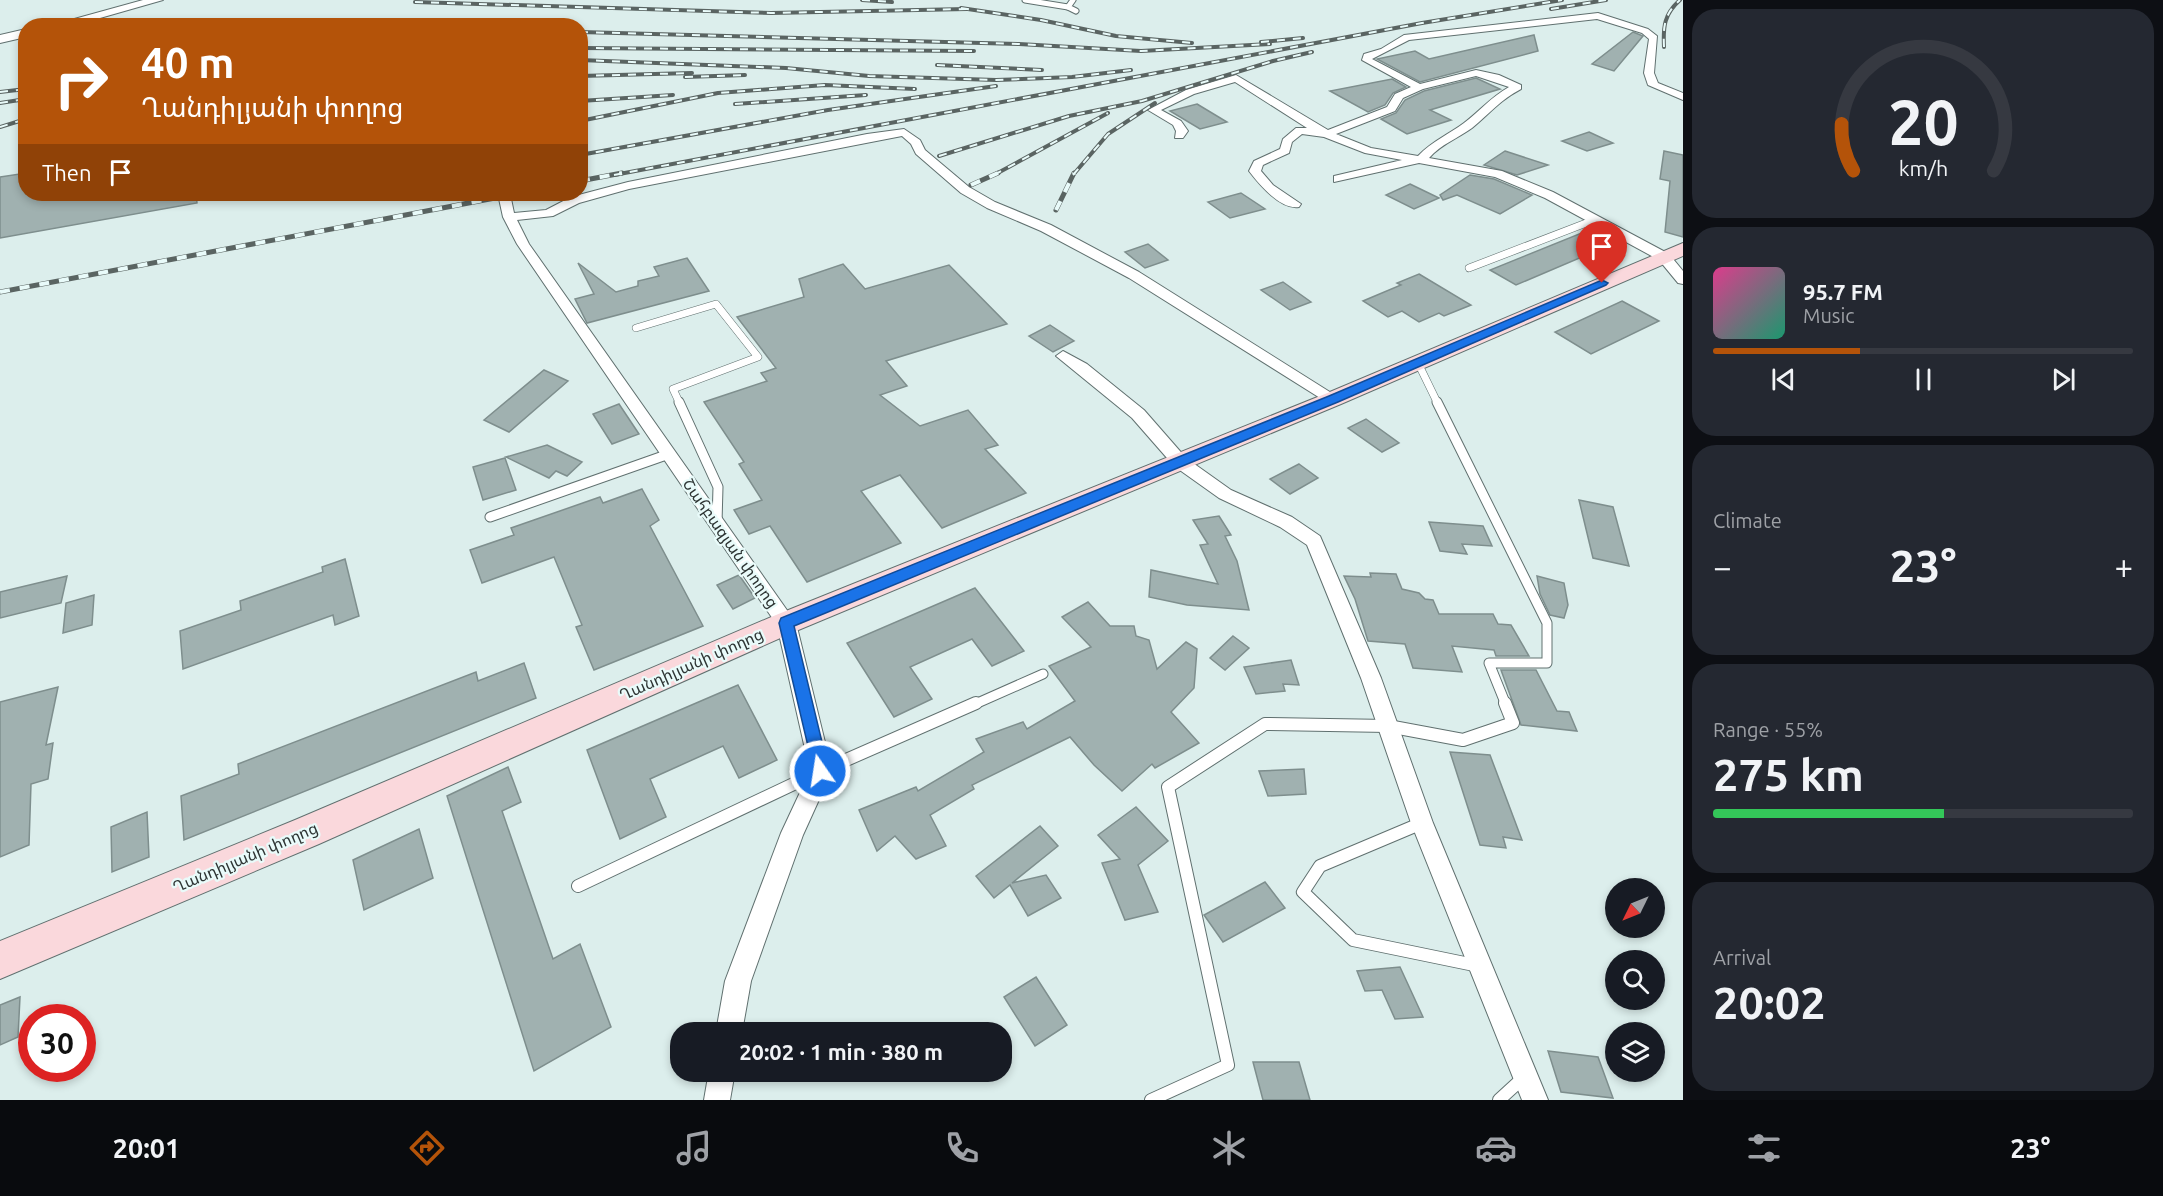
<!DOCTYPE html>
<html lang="en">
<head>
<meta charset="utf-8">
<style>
	:root { --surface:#171b24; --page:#242831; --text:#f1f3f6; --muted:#9ea1a6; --line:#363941; --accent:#b45309 }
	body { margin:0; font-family:Ubuntu,"Noto Sans Armenian",sans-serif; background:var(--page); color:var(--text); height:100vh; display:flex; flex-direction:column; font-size:22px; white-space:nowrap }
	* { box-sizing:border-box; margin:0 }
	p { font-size:20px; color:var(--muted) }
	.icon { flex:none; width:33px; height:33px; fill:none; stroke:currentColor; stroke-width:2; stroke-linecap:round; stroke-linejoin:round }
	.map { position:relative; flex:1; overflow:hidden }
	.panel { display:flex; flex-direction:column; gap:9px; padding:9px; background:#0d0f14; width:480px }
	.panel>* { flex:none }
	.hud { position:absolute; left:18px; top:18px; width:570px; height:183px; border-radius:24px; box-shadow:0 3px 9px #0003; background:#b45309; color:#fff; overflow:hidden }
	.needle { width:39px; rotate:227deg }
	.buttons { position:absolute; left:1605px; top:878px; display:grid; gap:12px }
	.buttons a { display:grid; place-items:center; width:60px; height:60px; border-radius:50%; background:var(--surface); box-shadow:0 3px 9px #0003; font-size:30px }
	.speed { position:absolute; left:18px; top:1004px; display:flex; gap:12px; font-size:30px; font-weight:700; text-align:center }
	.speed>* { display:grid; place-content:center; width:78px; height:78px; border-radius:50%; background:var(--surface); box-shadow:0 3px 9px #0003; line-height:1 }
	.speed .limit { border:9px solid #d22; background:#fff; color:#111 }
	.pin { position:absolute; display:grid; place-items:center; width:51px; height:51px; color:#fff; margin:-62px -26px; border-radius:50% 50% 50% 0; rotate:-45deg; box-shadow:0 0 6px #0007 }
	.pin .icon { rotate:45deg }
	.me { position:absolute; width:66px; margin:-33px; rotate:347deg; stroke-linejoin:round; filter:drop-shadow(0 0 4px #0008) }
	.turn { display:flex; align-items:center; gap:21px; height:126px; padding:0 24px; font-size:27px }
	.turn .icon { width:78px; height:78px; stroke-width:2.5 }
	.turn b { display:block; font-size:42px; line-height:51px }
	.then { display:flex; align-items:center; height:57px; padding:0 24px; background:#0003; gap:12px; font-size:22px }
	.big { font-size:45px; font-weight:600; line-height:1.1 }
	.panel .tile { flex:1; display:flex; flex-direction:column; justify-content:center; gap:9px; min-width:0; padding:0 21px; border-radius:24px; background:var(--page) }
	.panel .dial { align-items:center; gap:0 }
	.dial svg { height:156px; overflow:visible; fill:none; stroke:var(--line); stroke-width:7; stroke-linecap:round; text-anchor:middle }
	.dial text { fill:var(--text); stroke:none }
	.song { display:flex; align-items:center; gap:18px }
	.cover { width:72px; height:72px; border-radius:9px; background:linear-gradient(135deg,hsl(330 70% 55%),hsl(160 70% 35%)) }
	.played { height:6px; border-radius:3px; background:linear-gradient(90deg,var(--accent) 35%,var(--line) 35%) }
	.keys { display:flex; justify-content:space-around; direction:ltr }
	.heat { display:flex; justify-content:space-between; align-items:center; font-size:33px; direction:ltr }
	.charge { height:9px; border-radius:4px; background:linear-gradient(90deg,#34c759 55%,var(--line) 0) }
	.trip { position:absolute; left:670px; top:1022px; width:342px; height:60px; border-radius:24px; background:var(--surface); box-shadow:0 3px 9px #0003; font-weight:600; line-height:60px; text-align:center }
	.tab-bar { display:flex; height:96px; justify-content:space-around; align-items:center; background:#090b0e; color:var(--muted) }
	.tab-bar .icon { width:42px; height:42px }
	.tab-bar .current { color:var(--accent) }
	.tab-bar b { font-size:27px; color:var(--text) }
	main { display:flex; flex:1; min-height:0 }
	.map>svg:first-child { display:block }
	.building { fill:#a0b1b0; stroke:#7e8e8d; stroke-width:1.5 }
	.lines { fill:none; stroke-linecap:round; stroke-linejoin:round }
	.service-far3-casing { stroke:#60706f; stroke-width:7 }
	.service-far2-casing { stroke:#60706f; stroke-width:8 }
	.service-far1-casing { stroke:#60706f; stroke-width:11 }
	.service-casing { stroke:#60706f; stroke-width:14 }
	.minor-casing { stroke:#60706f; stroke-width:2 }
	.tertiary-casing { stroke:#60706f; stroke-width:2 }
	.secondary-casing { stroke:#60706f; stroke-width:2 }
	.service-far3 { stroke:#fff; stroke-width:5 }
	.service-far2 { stroke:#fff; stroke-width:7 }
	.service-far1 { stroke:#fff; stroke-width:9 }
	.service { stroke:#fff; stroke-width:12 }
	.minor { fill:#fff; fill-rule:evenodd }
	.tertiary { fill:#fff; fill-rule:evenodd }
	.secondary { fill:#fad8dc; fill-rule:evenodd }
	.rail-far1-casing { stroke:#5a6462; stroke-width:4 }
	.rail-casing { stroke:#5a6462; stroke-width:5 }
	.rail-far1 { stroke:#e9fbfa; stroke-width:2; stroke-dasharray:8; stroke-linecap:butt }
	.rail { stroke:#e9fbfa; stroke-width:4; stroke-dasharray:10; stroke-linecap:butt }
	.route { fill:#1a73e8; stroke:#114b97; stroke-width:1.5 }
	.labels { text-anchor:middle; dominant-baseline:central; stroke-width:4.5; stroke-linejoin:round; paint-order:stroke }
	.street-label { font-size:16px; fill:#2e3534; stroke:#e9fbfa }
</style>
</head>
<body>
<main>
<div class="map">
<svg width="1683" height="1100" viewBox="0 0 1683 1100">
	<rect width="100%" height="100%" fill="#dceeec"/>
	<g class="building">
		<path d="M1633 32 1643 36 1614 71 1592 64Z"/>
		<path d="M1534 35 1538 51 1420 82 1377 59 1415 51 1429 59Z"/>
		<path d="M1476 78 1500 89 1430 110 1451 120 1407 134 1381 119 1396 113 1405 100 1424 91Z"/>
		<path d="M1392 79 1406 87 1393 93 1385 105 1368 112 1330 91Z"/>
		<path d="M1197 104 1227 122 1200 129 1170 111Z"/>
		<path d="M1589 132 1613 143 1587 151 1562 141Z"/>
		<path d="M1505 151 1548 165 1517 175 1484 165Z"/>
		<path d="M1664 151 1683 155V237L1665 232 1670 181 1660 179Z"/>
		<path d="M26 173V194H196L197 203 0 238V177Z"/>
		<path d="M1470 175 1494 179 1532 195 1500 214 1457 195 1443 200 1440 195Z"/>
		<path d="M1410 184 1439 198 1414 209 1386 195Z"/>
		<path d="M1241 193 1265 209 1230 218 1208 202Z"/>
		<path d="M1584 232 1610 245 1516 285 1490 270Z"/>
		<path d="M1148 244 1168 260 1145 268 1125 252Z"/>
		<path d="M687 258 709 291 587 323 575 299 594 294 578 263 616 292 638 286V281L659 276 654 267Z"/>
		<path d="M843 264 865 289 949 265 1007 324 886 361 907 386 880 395 920 426 968 410 998 445 985 449 1026 493 942 528 900 475 861 491 901 543 807 582 770 526 749 534 734 510 762 500 739 464 744 462 704 402 767 381 761 373 776 368 737 317 804 297 799 279Z"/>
		<path d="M1419 274 1471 305 1444 316 1439 313 1419 322 1402 311 1388 317 1363 301 1401 285 1397 283Z"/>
		<path d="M1283 282 1311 302 1290 310 1261 290Z"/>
		<path d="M1622 301 1659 321 1591 354 1555 332Z"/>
		<path d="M1050 325 1074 341 1053 352 1029 336Z"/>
		<path d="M544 370 568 381 509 432 484 420Z"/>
		<path d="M619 404 639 434 612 444 593 414Z"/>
		<path d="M1366 419 1399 443 1382 452 1348 428Z"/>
		<path d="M547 445 582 462 567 476 556 471 549 478 506 457Z"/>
		<path d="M505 458 516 490 483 500 473 467Z"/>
		<path d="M1299 464 1318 478 1290 494 1270 479Z"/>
		<path d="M642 489 659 520 650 526 703 626 594 670 576 627 582 625 554 557 482 583 470 550 514 535 511 528 600 497 603 503Z"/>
		<path d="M1579 500 1613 507 1629 566 1593 558Z"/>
		<path d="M1219 516 1231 535 1225 536 1237 561 1249 610 1187 605 1149 597 1151 570 1218 584 1200 545 1208 544 1193 520Z"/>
		<path d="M1429 522 1483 526 1492 546 1462 544 1467 554 1440 551Z"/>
		<path d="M345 559 359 616 335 625 333 615 183 669 180 631 241 610 240 601 323 572 322 567Z"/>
		<path d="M1370 573 1396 574 1402 589 1419 593 1425 599 1433 600 1439 614H1493L1498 624 1511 625 1529 656H1496L1494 650 1452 646 1462 672 1413 668 1405 644 1368 641 1355 599 1344 576 1371 577Z"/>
		<path d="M739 575 755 598 733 609 717 585Z"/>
		<path d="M67 576 61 603 0 618V592Z"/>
		<path d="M1537 576 1564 583 1568 605 1564 618 1550 615 1540 594Z"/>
		<path d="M975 588 1024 651 992 666 972 639 910 667 932 699 894 717 847 643Z"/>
		<path d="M94 595 92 625 63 633 66 603Z"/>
		<path d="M1088 602 1110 626H1134L1136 636 1149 640 1157 669 1186 642 1197 649 1194 688 1171 712 1199 743 1155 768 1152 764 1122 791 1094 765 1070 737 972 785 974 789 930 815 946 846 916 859 895 836 877 851 859 810 916 787 918 791 984 752 976 739 1023 722 1027 729 1075 701 1049 666 1091 647 1062 617Z"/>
		<path d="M1233 636 1249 648 1225 670 1210 658Z"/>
		<path d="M1291 660 1299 685 1283 684 1285 691 1256 694 1244 667Z"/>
		<path d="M524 663 536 698 184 840 181 796 239 774 238 764 476 672 478 681Z"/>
		<path d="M1501 670H1536L1557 711 1569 712 1577 731 1521 725Z"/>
		<path d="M738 685 777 760 739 778 723 746 650 779 666 817 620 839 587 750Z"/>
		<path d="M58 687 46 745 53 743 48 779 31 784 29 845 0 857V702Z"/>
		<path d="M1450 752 1490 755 1522 840 1503 837 1506 848 1480 845Z"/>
		<path d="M508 767 521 802 502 811 553 959 580 944 611 1027 534 1071 447 796Z"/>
		<path d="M1304 769 1306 794 1268 796 1259 771Z"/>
		<path d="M1136 807 1168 841 1138 865 1158 912 1125 920 1102 863 1120 859 1098 835Z"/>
		<path d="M147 812 149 857 112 872 111 827Z"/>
		<path d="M1040 826 1058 846 1012 883 1046 875 1061 898 1028 916 1010 885 994 898 976 876Z"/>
		<path d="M419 829 433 878 364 910 353 860Z"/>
		<path d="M1265 882 1285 908 1223 942 1204 915Z"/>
		<path d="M1400 967 1423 1017 1395 1019 1382 990 1365 991 1357 971Z"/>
		<path d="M1036 977 1067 1025 1035 1046 1004 997Z"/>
		<path d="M20 997 18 1037 0 1045V1005Z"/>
		<path d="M1548 1051 1598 1057 1613 1098 1561 1092Z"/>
		<path d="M1253 1062H1299L1310 1100H1263Z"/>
	</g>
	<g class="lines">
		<defs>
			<g id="service-far3">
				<path d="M1025 0 1068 7"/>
				<path d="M1073 0 1068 7 1076 11"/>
			</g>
			<g id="service-far2">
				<path d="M1469 268 1594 220"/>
				<path d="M636 328 716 304 758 357 673 389 680 404"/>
				<path d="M1418 363 1438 404"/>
			</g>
			<g id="service-far1">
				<path d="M679 402 718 487 717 523"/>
				<path d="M1437 402 1547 623V663H1489L1506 705"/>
				<path d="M490 517 669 454"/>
				<path d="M973 705 1043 674"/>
			</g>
			<g id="service">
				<path d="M1422 823 1320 866 1303 892 1353 940 1479 966"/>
				<path d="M578 886 821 771 976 703"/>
				<path d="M1151 1100 1228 1065 1168 787 1265 724 1388 726 1463 740 1513 723 1505 703"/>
				<path d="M1499 1100 1523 1078"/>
			</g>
			<g id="minor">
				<path d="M1598 13 1648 29 1657 36 1654 73 1658 83 1683 93V100L1648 85 1644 73 1649 39 1642 33 1597 19 1409 40 1372 59 1420 84 1476 70 1499 75 1521 85V89C1500 100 1489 114 1472 128 1457 139 1441 144 1429 158L1502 171 1553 192 1669 254 1683 271V284L1678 283 1659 260 1545 198 1495 177 1419 163 1334 182V176L1402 160 1365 153 1324 137 1302 134 1292 142 1289 153 1263 165 1261 171 1273 185 1301 204 1299 207C1280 210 1259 184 1249 171L1254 161 1280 149 1283 139 1296 128H1307L1235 82 1194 94 1161 110 1181 121 1188 131 1183 138H1175L1176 131 1173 125 1148 110 1186 90 1236 75 1328 130 1387 107 1395 94 1411 87 1362 60 1364 54 1381 49 1404 35ZM1476 76 1509 87C1491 97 1480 111 1464 123 1448 135 1432 141 1418 156L1371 148 1336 134 1395 111 1403 98 1423 89Z"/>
				<path d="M904 129 920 140 925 150 969 187 995 202 1051 225 1139 272 1341 399 1333 404 1328 403 1129 278 1041 231 987 208 961 193 916 154 911 144 902 136 629 189 579 203 553 216 517 220 529 244 796 623 832 771 803 835 751 981 742 1032H716L725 981 781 833 810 771 777 625 517 244 503 217 498 194H510L514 213 546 210 571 197 628 182 867 134Z"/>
				<path d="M1063 351 1087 364 1144 410 1186 458 1231 490 1292 517 1320 536 1381 678 1433 823 1548 1100H1522L1411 823 1361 678 1307 545 1280 527 1219 498 1174 466 1132 418 1056 356Z"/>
				<path d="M709 1071H735L730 1100H704Z"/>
			</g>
			<g id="tertiary">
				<path d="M143 0H163L72 26H49Z"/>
				<path d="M26 29V37L0 43V35Z"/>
			</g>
			<path id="secondary" d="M1683 243V256L1341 404 796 631 319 844 0 979V941L295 820 776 615 1325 394Z"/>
		</defs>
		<use href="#service-far3" class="service-far3-casing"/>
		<use href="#service-far2" class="service-far2-casing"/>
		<use href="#service-far1" class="service-far1-casing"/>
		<use href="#service" class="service-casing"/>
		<use href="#minor" class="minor-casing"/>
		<use href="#tertiary" class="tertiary-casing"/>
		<use href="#secondary" class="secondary-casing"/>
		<use href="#service-far3" class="service-far3"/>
		<use href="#service-far2" class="service-far2"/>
		<use href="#service-far1" class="service-far1"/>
		<use href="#service" class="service"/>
		<use href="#minor" class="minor"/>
		<use href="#tertiary" class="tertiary"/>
		<use href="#secondary" class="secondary"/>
		<defs>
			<g id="rail-far1">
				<path d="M862 0 892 2"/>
				<path d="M415 2 771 13 967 9"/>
				<path d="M961 8 1041 20 1116 36 1192 43"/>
				<path d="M1551 9 1606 0"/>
				<path d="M580 32 1019 44 1141 51 1270 44"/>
				<path d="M1261 42 1303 38"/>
				<path d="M1664 47C1663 27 1664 14 1680 0"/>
				<path d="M580 48 974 51"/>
				<path d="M580 60 786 68 869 76 996 80 1072 77 1131 70"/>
				<path d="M937 65 1042 70"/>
				<path d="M580 76 692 73"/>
				<path d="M685 77 745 75"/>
				<path d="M0 92 26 89"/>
				<path d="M580 101 673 95"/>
				<path d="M0 103 26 99"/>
				<path d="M735 104 866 95"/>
				<path d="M580 121 718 93 825 85 915 89"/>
				<path d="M0 127 26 119"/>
				<path d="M580 155 828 110 996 86"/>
				<path d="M939 156 1069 116 1142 101 1273 61 1312 52"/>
				<path d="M614 175 1422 23 1562 0"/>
				<path d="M994 175 1108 113"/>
				<path d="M1073 175 1108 134 1155 103"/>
			</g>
			<g id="rail">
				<path d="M580 181 622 173"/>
				<path d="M971 185 998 173"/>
				<path d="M1056 210 1074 173"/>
				<path d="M0 292 516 194"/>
			</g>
		</defs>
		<use href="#rail-far1" class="rail-far1-casing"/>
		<use href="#rail" class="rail-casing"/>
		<use href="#rail-far1" class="rail-far1"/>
		<use href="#rail" class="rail"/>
	</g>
	<path class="route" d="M1602 280 1608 283 1606 285 1338 402 794 626 829 771 826 776 820 779 815 776 779 623 781 618 1329 396Z"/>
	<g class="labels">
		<g class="street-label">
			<text transform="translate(731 543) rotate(55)">Շահբազյան փողոց</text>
			<text transform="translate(691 664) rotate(-24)">Ղանդիլյանի փողոց</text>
			<text transform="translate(245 857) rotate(-23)">Ղանդիլյանի փողոց</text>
		</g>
	</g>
</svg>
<div class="buttons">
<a><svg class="needle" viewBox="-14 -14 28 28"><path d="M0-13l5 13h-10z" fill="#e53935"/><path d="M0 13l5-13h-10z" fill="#9ea1a6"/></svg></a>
<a><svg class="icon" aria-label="search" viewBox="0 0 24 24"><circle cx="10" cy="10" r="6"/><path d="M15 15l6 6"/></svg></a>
<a><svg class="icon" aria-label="layers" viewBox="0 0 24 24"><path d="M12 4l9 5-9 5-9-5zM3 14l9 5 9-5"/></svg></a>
</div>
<div class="speed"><div class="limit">30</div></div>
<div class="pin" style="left:1602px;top:283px;background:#d93025"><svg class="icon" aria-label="arrive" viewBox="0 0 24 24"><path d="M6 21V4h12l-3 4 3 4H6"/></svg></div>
<svg class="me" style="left:820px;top:771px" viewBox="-20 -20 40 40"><circle r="17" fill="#1a73e8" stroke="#fff" stroke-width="3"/><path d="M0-11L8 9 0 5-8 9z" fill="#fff"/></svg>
<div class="trip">20:02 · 1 min · 380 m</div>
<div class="hud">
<div class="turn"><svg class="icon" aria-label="right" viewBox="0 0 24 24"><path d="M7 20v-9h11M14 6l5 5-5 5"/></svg><div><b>40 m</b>Ղանդիլյանի փողոց</div></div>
<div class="then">Then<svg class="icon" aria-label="arrive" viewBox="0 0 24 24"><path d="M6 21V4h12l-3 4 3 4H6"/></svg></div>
</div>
</div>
<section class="panel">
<div class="tile dial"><svg viewBox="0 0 100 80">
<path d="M14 69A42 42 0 1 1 86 69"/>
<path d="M14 69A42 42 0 0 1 8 45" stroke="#b45309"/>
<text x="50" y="56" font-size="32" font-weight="700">20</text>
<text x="50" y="72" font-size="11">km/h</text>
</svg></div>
<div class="tile">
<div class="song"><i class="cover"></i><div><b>95.7 FM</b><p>Music</p></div></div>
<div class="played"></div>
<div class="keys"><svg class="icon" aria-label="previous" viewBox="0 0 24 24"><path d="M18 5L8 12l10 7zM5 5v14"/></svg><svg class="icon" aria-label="pause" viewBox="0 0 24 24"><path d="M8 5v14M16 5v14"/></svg><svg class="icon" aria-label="next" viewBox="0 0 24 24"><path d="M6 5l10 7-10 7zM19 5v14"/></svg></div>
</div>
<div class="tile"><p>Climate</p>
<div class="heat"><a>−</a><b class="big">23°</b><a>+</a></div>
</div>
<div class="tile"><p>Range · 55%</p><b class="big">275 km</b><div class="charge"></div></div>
<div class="tile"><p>Arrival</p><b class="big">20:02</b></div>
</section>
</main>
<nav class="tab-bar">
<b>20:01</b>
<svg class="icon current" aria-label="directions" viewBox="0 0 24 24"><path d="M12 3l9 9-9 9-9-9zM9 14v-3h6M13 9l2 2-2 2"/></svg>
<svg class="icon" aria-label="music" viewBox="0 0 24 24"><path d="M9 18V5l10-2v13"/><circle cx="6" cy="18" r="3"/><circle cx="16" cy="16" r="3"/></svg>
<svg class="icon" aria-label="phone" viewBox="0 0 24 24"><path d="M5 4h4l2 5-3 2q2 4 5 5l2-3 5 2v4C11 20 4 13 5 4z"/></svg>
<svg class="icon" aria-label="climate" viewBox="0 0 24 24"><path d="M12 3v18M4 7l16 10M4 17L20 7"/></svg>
<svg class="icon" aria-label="car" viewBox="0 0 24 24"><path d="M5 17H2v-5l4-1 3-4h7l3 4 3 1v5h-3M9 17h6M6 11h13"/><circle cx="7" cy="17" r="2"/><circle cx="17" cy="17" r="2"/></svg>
<svg class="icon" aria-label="filters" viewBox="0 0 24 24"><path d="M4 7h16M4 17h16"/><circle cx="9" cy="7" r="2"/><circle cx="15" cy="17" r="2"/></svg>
<b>23°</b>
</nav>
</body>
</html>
